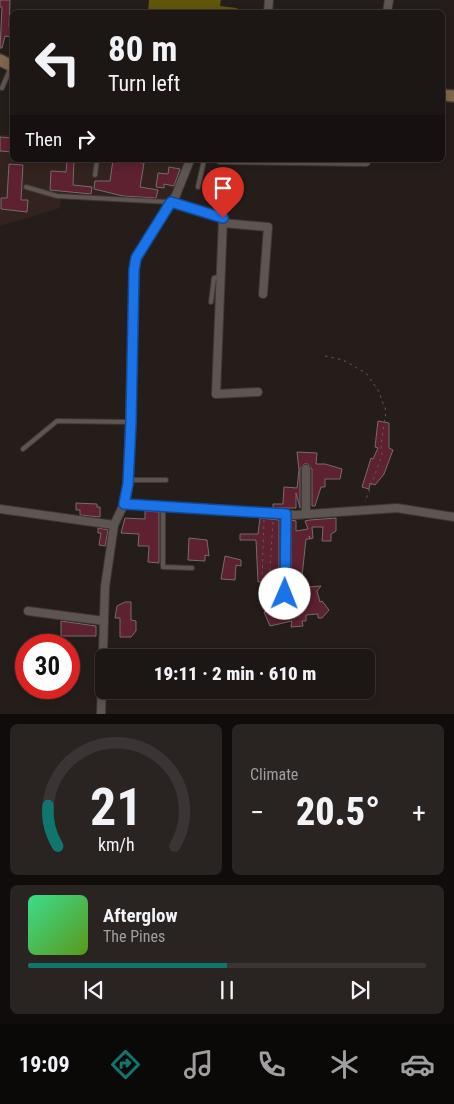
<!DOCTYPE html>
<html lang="en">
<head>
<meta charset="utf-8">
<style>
	:root { --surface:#1c1614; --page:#292322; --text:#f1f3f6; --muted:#a09fa0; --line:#3a3534; --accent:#0f766e }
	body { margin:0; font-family:"Roboto Condensed",sans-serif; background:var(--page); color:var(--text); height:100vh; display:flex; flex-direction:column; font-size:19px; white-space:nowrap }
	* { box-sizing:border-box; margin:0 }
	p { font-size:16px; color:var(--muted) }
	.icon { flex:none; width:28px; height:28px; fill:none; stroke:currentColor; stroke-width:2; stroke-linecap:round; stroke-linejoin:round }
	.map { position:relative; height:714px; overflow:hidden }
	.drawer { display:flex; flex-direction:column; gap:10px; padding:10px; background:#0f0c0b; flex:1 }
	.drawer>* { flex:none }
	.top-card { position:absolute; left:10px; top:10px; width:435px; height:152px; border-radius:8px; box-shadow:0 2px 8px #0003,0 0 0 1px var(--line); background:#1c1614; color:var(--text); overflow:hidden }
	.speed { position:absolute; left:15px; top:634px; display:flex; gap:10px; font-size:25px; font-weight:700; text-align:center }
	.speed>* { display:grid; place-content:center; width:65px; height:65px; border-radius:50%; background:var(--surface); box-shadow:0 2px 8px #0003,0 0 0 1px var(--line); line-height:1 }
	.speed .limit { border:8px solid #d22; background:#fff; color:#111 }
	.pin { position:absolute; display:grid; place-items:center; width:42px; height:42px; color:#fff; margin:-51px -21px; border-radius:50% 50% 50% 0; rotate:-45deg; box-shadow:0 0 5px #0007 }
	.pin .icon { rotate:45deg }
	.me { position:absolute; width:55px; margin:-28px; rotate:1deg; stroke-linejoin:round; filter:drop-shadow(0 0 4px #0008) }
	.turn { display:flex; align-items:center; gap:18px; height:105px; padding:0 15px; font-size:22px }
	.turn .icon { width:65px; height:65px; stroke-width:2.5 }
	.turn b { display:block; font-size:35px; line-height:42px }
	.then { display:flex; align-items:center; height:48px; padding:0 15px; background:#0003; gap:10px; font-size:19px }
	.big { font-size:38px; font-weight:800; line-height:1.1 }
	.drawer .widget { flex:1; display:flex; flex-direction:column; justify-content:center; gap:8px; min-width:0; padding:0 18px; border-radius:8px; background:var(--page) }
	.drawer .dial { align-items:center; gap:0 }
	.dial svg { height:130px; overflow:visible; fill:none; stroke:var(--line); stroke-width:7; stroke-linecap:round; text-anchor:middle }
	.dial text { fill:var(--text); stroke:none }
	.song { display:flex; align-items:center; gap:15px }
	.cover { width:60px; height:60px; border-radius:8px; background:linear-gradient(135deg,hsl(150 70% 55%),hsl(90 70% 35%)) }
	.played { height:5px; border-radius:2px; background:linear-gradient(90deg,var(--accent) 50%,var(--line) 50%) }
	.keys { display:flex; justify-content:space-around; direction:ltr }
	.heat { display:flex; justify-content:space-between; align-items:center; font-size:28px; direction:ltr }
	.drawer .tiles { flex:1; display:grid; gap:10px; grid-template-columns:1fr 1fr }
	.widget:last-child { grid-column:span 2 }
	.trip { position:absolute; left:95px; top:649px; width:280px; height:50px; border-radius:8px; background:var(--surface); box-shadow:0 2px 8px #0003,0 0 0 1px var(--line); font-weight:800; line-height:50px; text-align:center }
	.menu { display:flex; height:80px; justify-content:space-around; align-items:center; background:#0b0908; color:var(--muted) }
	.menu .icon { width:35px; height:35px }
	.menu .active { color:var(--accent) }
	.menu b { font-size:22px; color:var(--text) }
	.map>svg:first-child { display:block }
	.built { fill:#32231e }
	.forest { fill:#5f550b }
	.building { fill:#5d2130; stroke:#766b6d }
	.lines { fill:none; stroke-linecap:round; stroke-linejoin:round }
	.service-casing { stroke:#3e3735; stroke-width:6 }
	.minor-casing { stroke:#3e3735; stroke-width:10 }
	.secondary-casing { stroke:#3e3735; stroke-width:14 }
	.path { stroke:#625b58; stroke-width:1; stroke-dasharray:2.5 4; stroke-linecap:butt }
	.service { stroke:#5e5551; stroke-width:4 }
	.minor { stroke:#5e5551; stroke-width:8 }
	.secondary { stroke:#80664b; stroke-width:11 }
	.route-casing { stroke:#114b97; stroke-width:12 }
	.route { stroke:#1a73e8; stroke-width:9 }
</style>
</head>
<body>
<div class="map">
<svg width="454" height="714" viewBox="0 0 454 714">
	<rect width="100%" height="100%" fill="#251d1a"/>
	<path class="built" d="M0 135H12V160H185L180 182 170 199 62 195 60 208 0 226Z"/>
	<path class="forest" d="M149 0H221L220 6 237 8 239 12H148Z"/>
	<g class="building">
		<path d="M0 0H10L9 27H12V37L5 36 2 48H0L2 7H0Z"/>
		<path d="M0 137 12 138V152L0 151Z"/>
		<path d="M67 160H74L73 185 92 187 91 194 50 190 51 171 66 172Z"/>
		<path d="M113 160 144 163 140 187 158 190 156 198 123 196 94 189 95 181H110Z"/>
		<path d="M9 164 23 165 21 200H28L27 212 1 209V198H7Z"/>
		<path d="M169 167 180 169 174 186 164 184V188L156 187 158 173 168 174Z"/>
		<path d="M378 421 389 423V448L393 450 384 474 375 485 370 483 369 489 362 487 371 458 373 459 378 448 375 447Z"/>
		<path d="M297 452 317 453 316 464H325L342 469 340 479H325V487H321L315 506H312V469L308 464H304L300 469V508L296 493V508H273V504H283L284 487 297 488 299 470Z"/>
		<path d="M76 503 97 504V507H100V517L80 515V510H76Z"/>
		<path d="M145 511 159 512V563L148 562 149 546H138L139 534 121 533 125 518 145 519Z"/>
		<path d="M260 518 279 520V589L272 588V581L258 582 256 540H240V534H258Z"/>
		<path d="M336 518V531L331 534V541H322L323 527H312L313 538 311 539 309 536 310 539H306L302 576H299L296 589 302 588V596L307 587 321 586 317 591 320 602 322 601 329 610 322 618H318V614L306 615V621H302L303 626 291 627 292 621 270 626 264 612 282 606V599H287L291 594V520L296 521V531L308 529 305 521 310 520Z"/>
		<path d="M98 528 108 530 105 546 99 545 101 533H98Z"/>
		<path d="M189 538 207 540 209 556 205 555V561L188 560Z"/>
		<path d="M225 556 241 560V566L236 565 235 580 221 579Z"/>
		<path d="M125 602H131V620L136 621V631L131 637H120V618H115L117 606Z"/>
		<path d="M61 621 96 626V636H61Z"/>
	</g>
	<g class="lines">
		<defs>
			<g id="service">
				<path d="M2 88 11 67"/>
				<path d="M95 175 97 160"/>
				<path d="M26 187 57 196 170 202"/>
				<path d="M198 187 204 160"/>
				<path d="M211 302 214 278 220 277"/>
				<path d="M23 449 57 421 129 422"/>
				<path d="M128 480H166"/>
				<path d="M163 508V567L192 568"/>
			</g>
			<g id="minor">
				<path d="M268 12 269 0"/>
				<path d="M387 12 389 0"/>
				<path d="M220 160 366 162V160"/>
				<path d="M171 202 223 218 216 394 258 392"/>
				<path d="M223 223 268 227 263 294"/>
				<path d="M124 504 295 515 397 508 454 517"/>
				<path d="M0 509 114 525"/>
				<path d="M306 514V469"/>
				<path d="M285 594V514"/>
				<path d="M28 611 104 621"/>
				<path d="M101 714 105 587 114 525 124 504 128 484 134 270 136 258 176 195 190 160"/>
			</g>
			<g id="secondary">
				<path d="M0 60 12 66"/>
				<path d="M442 95 454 96"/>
			</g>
		</defs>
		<use href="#service" class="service-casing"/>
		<use href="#minor" class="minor-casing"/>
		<use href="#secondary" class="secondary-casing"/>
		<g class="path">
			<path d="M325 356 343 360 366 373 378 390 386 411 381 445 382 455 365 502"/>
			<path d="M270 570 273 520"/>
			<path d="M262 581 264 519"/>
		</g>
		<use href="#service" class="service"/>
		<use href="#minor" class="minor"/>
		<use href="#secondary" class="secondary"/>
	</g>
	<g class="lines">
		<defs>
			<path id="route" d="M223 218 171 202 136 258 134 270 131 422 128 484 124 504 286 514 285 594"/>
		</defs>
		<use href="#route" class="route-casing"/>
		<use href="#route" class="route"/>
	</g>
</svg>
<div class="speed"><div class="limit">30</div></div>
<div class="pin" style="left:223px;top:218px;background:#d93025"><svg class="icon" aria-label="arrive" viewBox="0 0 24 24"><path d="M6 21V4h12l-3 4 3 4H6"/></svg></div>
<svg class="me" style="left:285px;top:594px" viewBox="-20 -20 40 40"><circle r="19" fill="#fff"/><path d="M0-13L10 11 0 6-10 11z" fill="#1a73e8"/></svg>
<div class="trip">19:11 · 2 min · 610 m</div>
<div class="top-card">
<div class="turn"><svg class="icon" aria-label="left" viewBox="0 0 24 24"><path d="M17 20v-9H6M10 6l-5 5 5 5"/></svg><div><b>80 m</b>Turn left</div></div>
<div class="then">Then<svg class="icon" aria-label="right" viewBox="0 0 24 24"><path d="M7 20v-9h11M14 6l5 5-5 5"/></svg></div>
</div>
</div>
<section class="drawer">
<div class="tiles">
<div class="widget dial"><svg viewBox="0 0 100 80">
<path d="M14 69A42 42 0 1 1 86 69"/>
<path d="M14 69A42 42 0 0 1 8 44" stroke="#0f766e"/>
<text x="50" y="56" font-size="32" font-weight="700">21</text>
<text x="50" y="72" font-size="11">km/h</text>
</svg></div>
<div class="widget"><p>Climate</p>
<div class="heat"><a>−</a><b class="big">20.5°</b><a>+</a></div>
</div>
<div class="widget">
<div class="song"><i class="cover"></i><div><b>Afterglow</b><p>The Pines</p></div></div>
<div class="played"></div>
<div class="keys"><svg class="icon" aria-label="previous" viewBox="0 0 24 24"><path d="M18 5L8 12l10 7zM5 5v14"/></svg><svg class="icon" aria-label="pause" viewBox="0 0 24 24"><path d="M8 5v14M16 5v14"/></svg><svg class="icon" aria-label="next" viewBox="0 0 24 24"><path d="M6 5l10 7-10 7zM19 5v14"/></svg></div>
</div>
</div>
</section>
<nav class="menu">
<b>19:09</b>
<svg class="icon active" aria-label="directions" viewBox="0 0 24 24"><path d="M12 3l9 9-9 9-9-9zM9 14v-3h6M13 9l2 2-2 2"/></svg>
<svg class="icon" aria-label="music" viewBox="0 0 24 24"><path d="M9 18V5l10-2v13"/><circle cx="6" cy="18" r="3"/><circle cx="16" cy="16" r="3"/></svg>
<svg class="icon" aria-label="phone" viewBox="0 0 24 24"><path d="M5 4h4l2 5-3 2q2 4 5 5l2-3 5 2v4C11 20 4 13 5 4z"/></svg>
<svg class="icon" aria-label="climate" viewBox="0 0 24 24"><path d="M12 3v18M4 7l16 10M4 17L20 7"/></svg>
<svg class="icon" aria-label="car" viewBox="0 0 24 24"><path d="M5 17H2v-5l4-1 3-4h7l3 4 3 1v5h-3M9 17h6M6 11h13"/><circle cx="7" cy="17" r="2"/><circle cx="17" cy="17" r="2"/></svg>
</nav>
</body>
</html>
